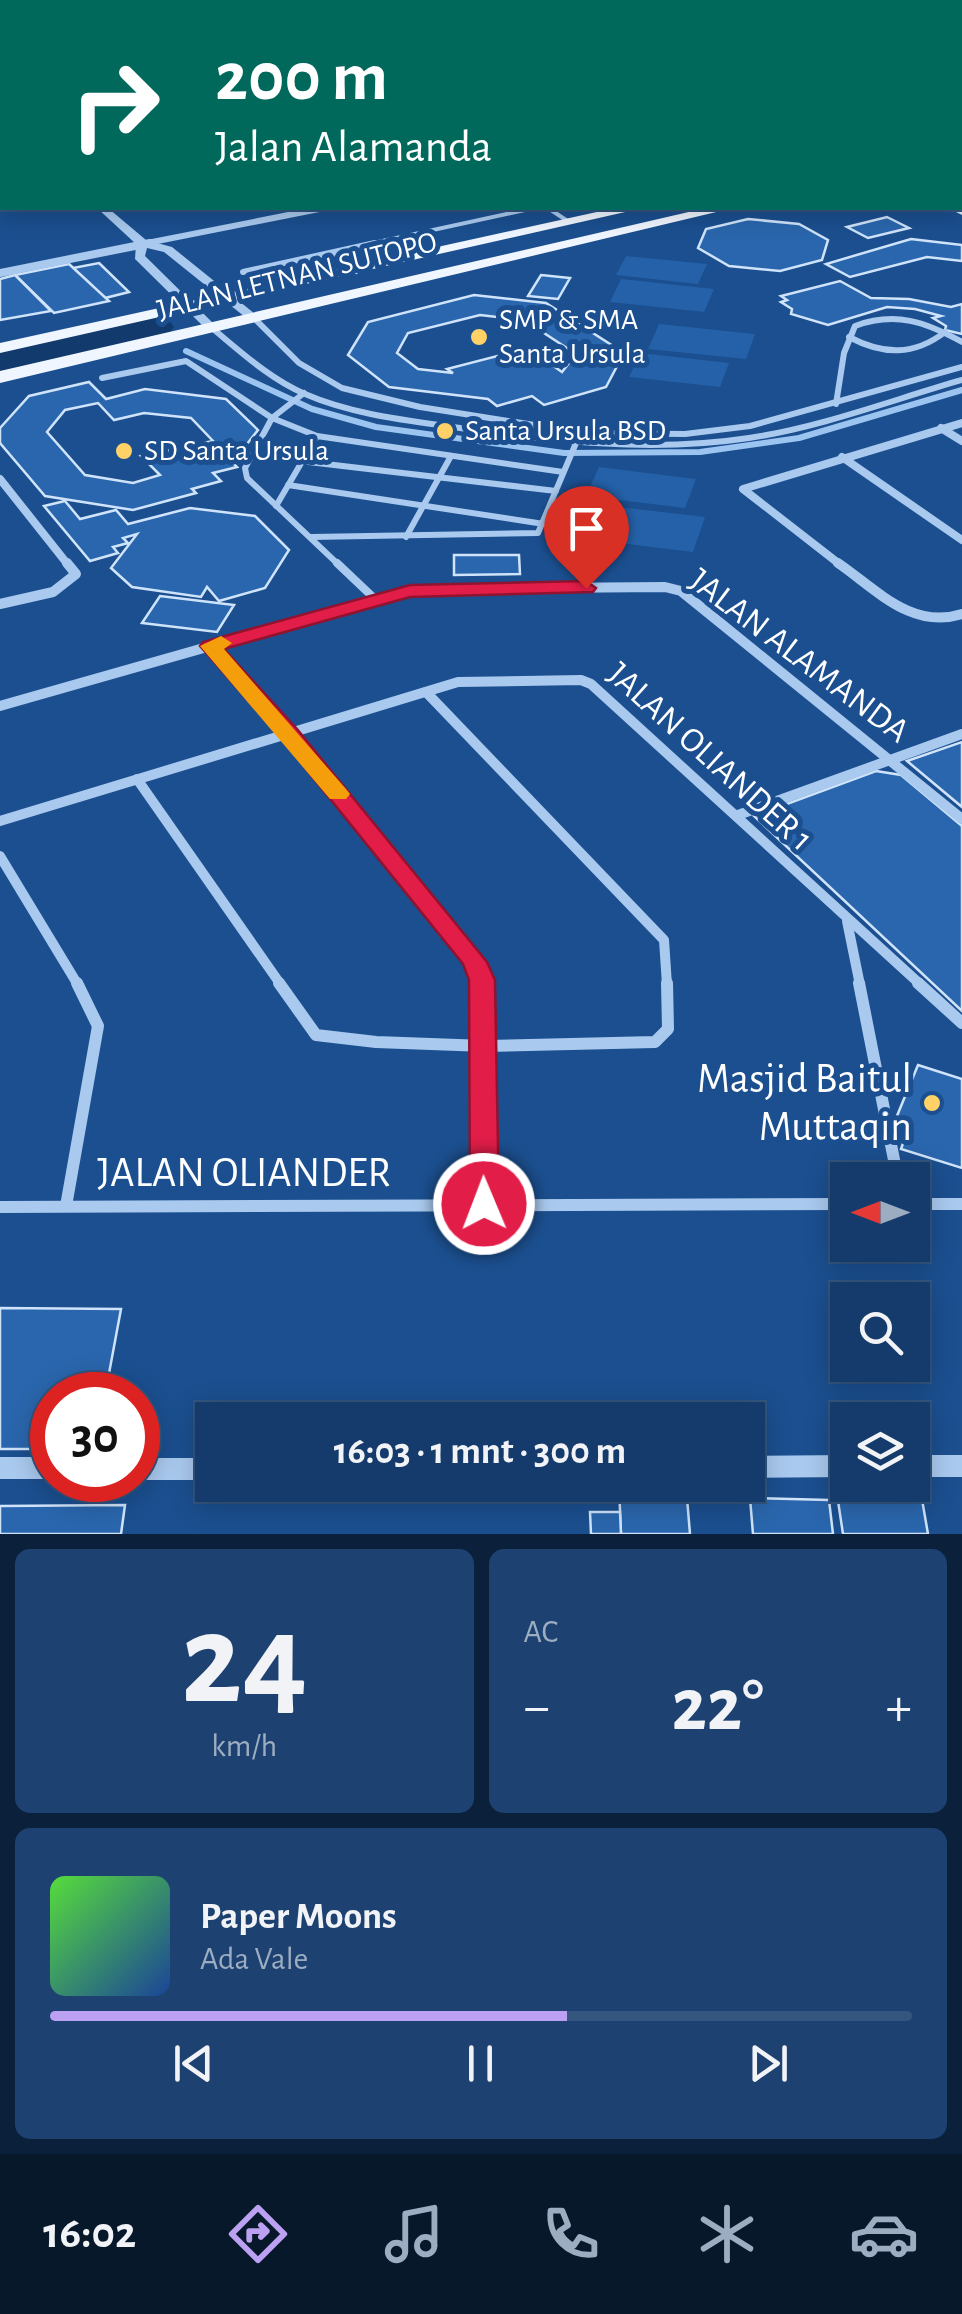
<!DOCTYPE html>
<html lang="id">
<head>
<meta charset="utf-8">
<style>
	:root { --surface:#143b6b; --page:#1d4271; --text:#f1f3f6; --muted:#9dadc1; --line:#33557e; --accent:#bca0f2 }
	body { margin:0; font-family:"Alegreya Sans",sans-serif; background:var(--page); color:var(--text); height:100vh; display:flex; flex-direction:column; font-size:38px; white-space:nowrap }
	* { box-sizing:border-box; margin:0 }
	p { font-size:32px; color:var(--muted) }
	.icon { flex:none; width:55px; height:55px; fill:none; stroke:currentColor; stroke-width:2; stroke-linecap:round; stroke-linejoin:round }
	.map { position:relative; height:1534px; overflow:hidden }
	.details { display:flex; flex-direction:column; gap:15px; padding:15px; background:#0b203b; flex:1 }
	.details>* { flex:none }
	.top-card { position:absolute; left:0px; top:0px; width:962px; height:210px; box-shadow:0 5px 25px #0003,0 0 0 2px var(--line); background:#00695c; color:#fff; overflow:hidden }
	.needle { width:65px; rotate:270deg }
	.controls { position:absolute; left:830px; top:1162px; display:grid; gap:20px }
	.controls a { display:grid; place-items:center; width:100px; height:100px; border-radius:0px; background:var(--surface); box-shadow:0 5px 25px #0003,0 0 0 2px var(--line); font-size:50px }
	.speed { position:absolute; left:30px; top:1372px; display:flex; gap:20px; font-size:50px; font-weight:700; text-align:center }
	.speed>* { display:grid; place-content:center; width:130px; height:130px; border-radius:50%; background:var(--surface); box-shadow:0 5px 25px #0003,0 0 0 2px var(--line); line-height:1 }
	.speed .limit { border:15px solid #d22; background:#fff; color:#111 }
	.pin { position:absolute; display:grid; place-items:center; width:85px; height:85px; color:#fff; margin:-102px -42px; border-radius:50% 50% 50% 0; rotate:-45deg; box-shadow:0 0 10px #0007 }
	.pin .icon { rotate:45deg }
	.me { position:absolute; width:110px; margin:-55px; rotate:359deg; stroke-linejoin:round; filter:drop-shadow(0 0 8px #0008) }
	.turn { display:flex; align-items:center; gap:35px; height:210px; padding:0 50px; font-size:45px }
	.turn .icon { width:130px; height:130px; stroke-width:2.5 }
	.turn b { display:block; font-size:70px; line-height:85px }
	.big { font-size:75px; font-weight:700; line-height:1.1 }
	.details .tile { flex:1; display:flex; flex-direction:column; justify-content:center; gap:15px; min-width:0; padding:0 35px; border-radius:15px; background:var(--page) }
	.details .dial { align-items:center; gap:0 }
	.dial b { font-size:130px; line-height:1 }
	.song { display:flex; align-items:center; gap:30px }
	.cover { width:120px; height:120px; border-radius:15px; background:linear-gradient(135deg,hsl(110 70% 55%),hsl(220 70% 35%)) }
	.played { height:10px; border-radius:5px; background:linear-gradient(90deg,var(--accent) 60%,var(--line) 60%) }
	.keys { display:flex; justify-content:space-around; direction:ltr }
	.heat { display:flex; justify-content:space-between; align-items:center; font-size:55px; direction:ltr }
	.details .tiles { flex:1; display:grid; gap:15px; grid-template-columns:1fr 1fr }
	.tile:last-child { grid-column:span 2 }
	.trip { position:absolute; left:195px; top:1402px; width:570px; height:100px; border-radius:0px; background:var(--surface); box-shadow:0 5px 25px #0003,0 0 0 2px var(--line); font-weight:700; line-height:100px; text-align:center }
	.dock { display:flex; height:160px; justify-content:space-around; align-items:center; background:#08182b; color:var(--muted) }
	.dock .icon { width:70px; height:70px }
	.dock .current { color:var(--accent) }
	.dock b { font-size:45px; color:var(--text) }
	.map>svg:first-child { display:block }
	.green { fill:#2461a8 }
	.lines { fill:none; stroke-linecap:round; stroke-linejoin:round }
	.stream { stroke:#9cc4f0; stroke-width:6 }
	.river { fill:#123a6d; fill-rule:evenodd }
	.building { fill:#2a66ad; stroke:#cfe3fa; stroke-width:2.5; fill-rule:evenodd }
	.service-far2 { stroke:#a9c9ee; stroke-width:4 }
	.service-far1 { stroke:#a9c9ee; stroke-width:6 }
	.service { stroke:#a9c9ee; stroke-width:8 }
	.minor-far3 { stroke:#a9c9ee; stroke-width:6 }
	.minor-far2 { stroke:#a9c9ee; stroke-width:8 }
	.minor-far1 { stroke:#a9c9ee; stroke-width:10 }
	.minor { stroke:#a9c9ee; stroke-width:12 }
	.tertiary { fill:#a9c9ee; fill-rule:evenodd }
	.secondary { fill:#d6e6fa; fill-rule:evenodd }
	.primary { fill:#f0f6ff; fill-rule:evenodd }
	.route { fill:#e11d48; stroke:#92132f; stroke-width:2.5 }
	.slow { fill:#f59e0b }
	.poi-dot { fill:#ffd166; stroke:#1b4f8f; stroke-width:4 }
	.labels { text-anchor:middle; dominant-baseline:central; stroke-width:10; stroke-linejoin:round; paint-order:stroke }
	.far-street-label { font-size:30px; fill:#fff; stroke:#1b4f8f }
	.far-poi-label { font-size:30px; fill:#fff; stroke:#1b4f8f; text-anchor:start }
	.street-label { font-size:35px; fill:#fff; stroke:#1b4f8f }
	.near-poi-label { font-size:42px; fill:#fff; stroke:#1b4f8f; text-anchor:end }
	.near-street-label { font-size:42px; fill:#fff; stroke:#1b4f8f }
</style>
</head>
<body>
<div class="map">
<svg width="962" height="1534" viewBox="0 0 962 1534">
	<rect width="100%" height="100%" fill="#1b4f8f"/>
	<g class="green">
		<path d="M626 256 707 264 698 284 616 275Z"/>
		<path d="M621 279 714 289 704 312 610 302Z"/>
		<path d="M659 324 755 334 746 359 648 349Z"/>
		<path d="M640 353 729 363 720 387 629 377Z"/>
		<path d="M599 467 695 479H696L685 508 586 496Z"/>
		<path d="M593 504 705 517 693 552 579 538Z"/>
	</g>
	<g class="lines">
		<path class="stream" d="M186 351 312 409 376 427 564 453 700 452 799 438 962 390"/>
		<path class="river" d="M155 316 168 319 174 327 168 335 0 374V350Z"/>
	</g>
	<g class="building">
		<path d="M887 217 909 228 868 238 847 227Z"/>
		<path d="M748 219 799 224 828 240 822 260 780 271 729 266 698 248 706 229Z"/>
		<path d="M911 239 962 245V261L927 257 850 277 826 264Z"/>
		<path d="M99 263 129 292 105 298 73 268Z"/>
		<path d="M69 264 109 301 54 313 15 275Z"/>
		<path d="M15 275 51 311 0 320V279Z"/>
		<path d="M541 275 570 278 558 299 528 296Z"/>
		<path d="M840 281 871 298 909 299 951 307 962 304V334L945 330 946 326 933 318 941 316 915 309 887 307 828 325 791 314 792 309 781 302 787 300 781 296Z"/>
		<path d="M474 295 546 303 624 353 606 387 544 405 532 396 497 406 488 399 389 387 348 355 368 322ZM480 315 524 320 576 354 562 372 528 348 447 369 453 373 418 369 397 353 408 333Z"/>
		<path d="M89 382 106 399 145 389 226 399 258 430 236 458 230 460 237 467 213 473 221 481 192 489 196 493 133 510 45 496 0 443V428L29 396ZM98 403 114 420 144 413 191 418 213 441 141 456 160 475 133 483 85 475 47 432 65 410Z"/>
		<path d="M65 501 80 519 116 510 128 524 190 508 255 516 289 550 265 588 219 601 207 587 201 597 132 587 111 568 137 534 123 538 128 543 113 547 118 553 90 561 44 506Z"/>
		<path d="M454 555H519L520 574 454 575Z"/>
		<path d="M160 596 234 605 217 632 142 623Z"/>
		<path d="M962 742V807L907 761Z"/>
		<path d="M876 771 901 775 962 826V1011L754 816Z"/>
		<path d="M918 1065 962 1079V1168L901 1149 907 1132 892 1128Z"/>
		<path d="M0 1308 121 1309 105 1395H52V1449H0Z"/>
		<path d="M835 1481H848V1485L919 1482 928 1534H843Z"/>
		<path d="M619 1486H686L690 1534H621Z"/>
		<path d="M750 1498 829 1500 833 1534H753Z"/>
		<path d="M125 1505 121 1534H0V1506Z"/>
		<path d="M590 1512H620L621 1534H591Z"/>
	</g>
	<g class="lines">
		<g class="service-far2">
			<path d="M548 208 569 222"/>
			<path d="M364 245 534 208"/>
		</g>
		<g class="service-far1">
			<path d="M335 253 356 271"/>
			<path d="M243 272 375 243"/>
			<path d="M254 318 299 363 342 388 420 407 585 433 685 434 750 426 962 367"/>
			<path d="M212 328C241 352 270 379 305 394 351 414 404 420 453 427 551 441 650 453 749 438 822 427 892 400 962 380"/>
			<path d="M849 337C883 355 914 356 945 332"/>
			<path d="M102 378 186 361 272 418 245 468 247 478 340 566"/>
			<path d="M304 393 272 418 317 436"/>
			<path d="M836 404 844 353 855 326C895 311 926 322 962 342"/>
			<path d="M300 461 556 491"/>
			<path d="M288 485 544 524"/>
			<path d="M276 506 317 436 563 472"/>
			<path d="M311 537 538 533 576 443"/>
			<path d="M406 537 451 456"/>
		</g>
		<path class="service" d="M337 563 375 599"/>
		<g class="minor-far3">
			<path d="M454 0 459 2"/>
			<path d="M597 0 602 2"/>
			<path d="M718 0 724 2"/>
			<path d="M831 0 837 2"/>
			<path d="M353 2 366 0"/>
			<path d="M543 2 558 0"/>
			<path d="M137 245 324 208"/>
		</g>
		<g class="minor-far2">
			<path d="M0 273 150 243"/>
			<path d="M941 428 962 441"/>
			<path d="M842 457 962 540"/>
			<path d="M0 479 69 566"/>
			<path d="M842 566 743 489 962 423"/>
		</g>
		<g class="minor-far1">
			<path d="M838 563C877 590 912 630 962 614"/>
			<path d="M0 604 53 592 76 574 67 563"/>
			<path d="M210 646 289 734 474 961 482 985"/>
			<path d="M426 692 664 940 667 985"/>
			<path d="M0 706 397 593 428 589 665 587 681 591 962 819"/>
			<path d="M137 779 281 985"/>
			<path d="M738 815 962 734"/>
			<path d="M0 821 458 682 581 680 591 684 921 985"/>
			<path d="M0 856 78 985"/>
			<path d="M847 921 860 985"/>
		</g>
		<g class="minor">
			<path d="M279 983 316 1035 376 1042 485 1046 655 1042 668 1029 667 983"/>
			<path d="M482 983 484 1203"/>
			<path d="M859 983 898 1180"/>
			<path d="M918 983 962 1023"/>
			<path d="M912 1204H962"/>
			<path d="M66 1206 98 1026 77 983"/>
			<path d="M0 1207 848 1204"/>
		</g>
		<g class="tertiary">
			<path d="M97 208H108L146 240 172 247 260 318 250 321 164 252 147 248 145 256 218 328 208 331 135 259 136 244Z"/>
			<path d="M848 1455V1477L748 1478V1456Z"/>
			<rect x="912" y="1455" width="50" height="22"/>
			<rect x="0" y="1457" width="52" height="22"/>
			<rect x="138" y="1458" width="74" height="22"/>
		</g>
		<g class="secondary">
			<path d="M960 189 962 190V198L960 197Z"/>
			<path d="M962 207V215L948 208Z"/>
		</g>
		<g class="primary">
			<rect x="960" y="151" width="2" height="10"/>
			<path d="M615 208H643L0 353V343Z"/>
			<path d="M706 208H733L0 383V371Z"/>
		</g>
	</g>
	<path class="route" d="M586 581 596 588 593 592 410 597 224 649 297 729 487 962 495 980 499 1204 495 1211 484 1214 474 1211 470 1204 469 980 463 964 281 738 200 646 203 642 410 585Z"/>
	<path class="slow" d="M221 636 232 643 224 649 346 789 350 794 346 799H330L200 646Z"/>
	<g class="poi-dot">
		<circle cx="479" cy="337" r="10"/>
		<circle cx="445" cy="431" r="10"/>
		<circle cx="124" cy="451" r="10"/>
		<circle cx="932" cy="1103" r="10"/>
	</g>
	<g class="labels">
		<g class="far-street-label">
			<text transform="translate(297 276) rotate(-14)">JALAN LETNAN SUTOPO</text>
		</g>
		<g class="far-poi-label">
			<text x="499" y="320">SMP &amp; SMA<tspan x="499" dy="34">Santa Ursula</tspan></text>
			<text x="465" y="431">Santa Ursula BSD</text>
			<text x="144" y="451">SD Santa Ursula</text>
		</g>
		<g class="street-label">
			<text transform="translate(799 656) rotate(37)">JALAN ALAMANDA</text>
			<text transform="translate(710 757) rotate(42)">JALAN OLIANDER 1</text>
		</g>
		<g class="near-poi-label">
			<text x="912" y="1079">Masjid Baitul<tspan x="912" dy="48">Muttaqin</tspan></text>
		</g>
		<g class="near-street-label">
			<text x="244" y="1173">JALAN OLIANDER</text>
		</g>
	</g>
</svg>
<div class="controls">
<a><svg class="needle" viewBox="-14 -14 28 28"><path d="M0-13l5 13h-10z" fill="#e53935"/><path d="M0 13l5-13h-10z" fill="#9dadc1"/></svg></a>
<a><svg class="icon" aria-label="search" viewBox="0 0 24 24"><circle cx="10" cy="10" r="6"/><path d="M15 15l6 6"/></svg></a>
<a><svg class="icon" aria-label="layers" viewBox="0 0 24 24"><path d="M12 4l9 5-9 5-9-5zM3 14l9 5 9-5"/></svg></a>
</div>
<div class="speed"><div class="limit">30</div></div>
<div class="pin" style="left:586px;top:588px;background:#d93025"><svg class="icon" aria-label="arrive" viewBox="0 0 24 24"><path d="M6 21V4h12l-3 4 3 4H6"/></svg></div>
<svg class="me" style="left:484px;top:1204px" viewBox="-20 -20 40 40"><circle r="17" fill="#e11d48" stroke="#fff" stroke-width="3"/><path d="M0-11L8 9 0 5-8 9z" fill="#fff"/></svg>
<div class="trip">16:03 · 1 mnt · 300 m</div>
<div class="top-card">
<div class="turn"><svg class="icon" aria-label="right" viewBox="0 0 24 24"><path d="M7 20v-9h11M14 6l5 5-5 5"/></svg><div><b>200 m</b>Jalan Alamanda</div></div>
</div>
</div>
<section class="details">
<div class="tiles">
<div class="tile dial"><b>24</b><p>km/h</p></div>
<div class="tile"><p>AC</p>
<div class="heat"><a>−</a><b class="big">22°</b><a>+</a></div>
</div>
<div class="tile">
<div class="song"><i class="cover"></i><div><b>Paper Moons</b><p>Ada Vale</p></div></div>
<div class="played"></div>
<div class="keys"><svg class="icon" aria-label="previous" viewBox="0 0 24 24"><path d="M18 5L8 12l10 7zM5 5v14"/></svg><svg class="icon" aria-label="pause" viewBox="0 0 24 24"><path d="M8 5v14M16 5v14"/></svg><svg class="icon" aria-label="next" viewBox="0 0 24 24"><path d="M6 5l10 7-10 7zM19 5v14"/></svg></div>
</div>
</div>
</section>
<nav class="dock">
<b>16:02</b>
<svg class="icon current" aria-label="directions" viewBox="0 0 24 24"><path d="M12 3l9 9-9 9-9-9zM9 14v-3h6M13 9l2 2-2 2"/></svg>
<svg class="icon" aria-label="music" viewBox="0 0 24 24"><path d="M9 18V5l10-2v13"/><circle cx="6" cy="18" r="3"/><circle cx="16" cy="16" r="3"/></svg>
<svg class="icon" aria-label="phone" viewBox="0 0 24 24"><path d="M5 4h4l2 5-3 2q2 4 5 5l2-3 5 2v4C11 20 4 13 5 4z"/></svg>
<svg class="icon" aria-label="climate" viewBox="0 0 24 24"><path d="M12 3v18M4 7l16 10M4 17L20 7"/></svg>
<svg class="icon" aria-label="car" viewBox="0 0 24 24"><path d="M5 17H2v-5l4-1 3-4h7l3 4 3 1v5h-3M9 17h6M6 11h13"/><circle cx="7" cy="17" r="2"/><circle cx="17" cy="17" r="2"/></svg>
</nav>
</body>
</html>
